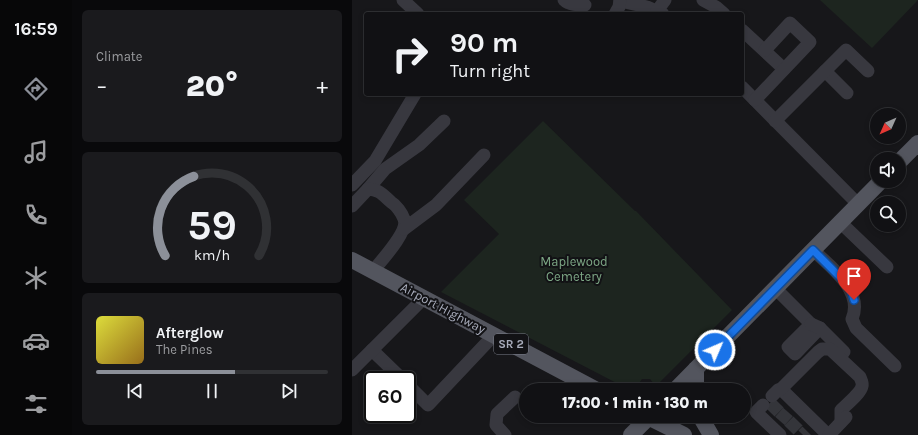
<!DOCTYPE html>
<html lang="en">
<head>
<meta charset="utf-8">
<style>
	:root { --surface:#111114; --page:#1a1a1d; --text:#f1f3f6; --muted:#9c9da0; --line:#303134; --accent:#8c9099 }
	body { margin:0; font-family:Karla,sans-serif; background:var(--page); color:var(--text); height:100vh; display:flex; flex-direction:column; font-size:15px; white-space:nowrap }
	* { box-sizing:border-box; margin:0 }
	p { font-size:13px; color:var(--muted) }
	.icon { flex:none; width:22px; height:22px; fill:none; stroke:currentColor; stroke-width:2; stroke-linecap:round; stroke-linejoin:round }
	.map { position:relative; flex:1; overflow:hidden }
	.drawer { display:flex; flex-direction:column; gap:10px; padding:10px; background:#09090b; width:280px }
	.drawer>* { flex:none }
	.top-card { position:absolute; left:12px; top:12px; width:380px; height:84px; border-radius:4px; box-shadow:0 2px 6px #0003,0 0 0 1px var(--line); background:#111114; color:var(--text); overflow:hidden }
	.needle { width:26px; rotate:225deg }
	.tools { position:absolute; left:518px; top:108px; display:grid; gap:8px }
	.tools a { display:grid; place-items:center; width:36px; height:36px; border-radius:50%; background:var(--surface); box-shadow:0 2px 6px #0003,0 0 0 1px var(--line); font-size:20px }
	.speed { position:absolute; left:12px; top:371px; display:flex; gap:8px; font-size:20px; font-weight:700; text-align:center }
	.speed>* { display:grid; place-content:center; width:52px; height:52px; border-radius:50%; background:var(--surface); box-shadow:0 2px 6px #0003,0 0 0 1px var(--line); line-height:1 }
	.speed .limit { border:2px solid #111; border-radius:6px; background:#fff; color:#111 }
	.pin { position:absolute; display:grid; place-items:center; width:34px; height:34px; color:#fff; margin:-41px -17px; border-radius:50% 50% 50% 0; rotate:-45deg; box-shadow:0 0 4px #0007 }
	.pin .icon { rotate:45deg }
	.me { position:absolute; width:44px; margin:-22px; rotate:45deg; stroke-linejoin:round; filter:drop-shadow(0 0 3px #0008) }
	.turn { display:flex; align-items:center; gap:14px; height:84px; padding:0 20px; font-size:18px }
	.turn .icon { width:52px; height:52px; stroke-width:2.5 }
	.turn b { display:block; font-size:28px; line-height:34px }
	.big { font-size:30px; font-weight:800; line-height:1.1 }
	.drawer .widget { flex:1; display:flex; flex-direction:column; justify-content:center; gap:6px; min-width:0; padding:0 14px; border-radius:6px; background:var(--page) }
	.drawer .dial { align-items:center; gap:0 }
	.dial svg { height:104px; overflow:visible; fill:none; stroke:var(--line); stroke-width:7; stroke-linecap:round; text-anchor:middle }
	.dial text { fill:var(--text); stroke:none }
	.song { display:flex; align-items:center; gap:12px }
	.cover { width:48px; height:48px; border-radius:6px; background:linear-gradient(135deg,hsl(60 70% 55%),hsl(40 70% 35%)) }
	.played { height:4px; border-radius:2px; background:linear-gradient(90deg,var(--accent) 60%,var(--line) 60%) }
	.keys { display:flex; justify-content:space-around; direction:ltr }
	.heat { display:flex; justify-content:space-between; align-items:center; font-size:22px; direction:ltr }
	.trip { position:absolute; left:167px; top:383px; width:232px; height:40px; border-radius:20px; background:var(--surface); box-shadow:0 2px 6px #0003,0 0 0 1px var(--line); font-weight:800; line-height:40px; text-align:center }
	main { display:flex; flex:1; min-height:0 }
	.menu { display:flex; flex-direction:column; width:72px; justify-content:space-around; align-items:center; background:#070708; color:var(--muted) }
	.menu .icon { width:28px; height:28px }
	.menu .selected { color:var(--accent) }
	.menu b { font-size:18px; color:var(--text) }
	.map>svg:first-child { display:block }
	.green { fill:#1d251f }
	.lines { fill:none; stroke-linecap:round; stroke-linejoin:round }
	.minor-tunnel { stroke:#34353a; stroke-width:13; stroke-dasharray:13 6; stroke-linecap:butt }
	.minor { stroke:#38383f; stroke-width:13 }
	.major { stroke:#53555e; stroke-width:16 }
	.route-casing { stroke:#114b97; stroke-width:10 }
	.route { stroke:#1a73e8; stroke-width:7 }
	.labels { text-anchor:middle; dominant-baseline:central; stroke-width:4; stroke-linejoin:round; paint-order:stroke }
	.shield { fill:#121215; stroke:#7b7e89; stroke-width:1 }
	.shield-label { font-size:12px; font-weight:bold; fill:#a8acbb }
	.park-label { font-size:13px; fill:#7da785; stroke:#121215 }
	.street-label { font-size:13px; fill:#a8acbb; stroke:#121215 }
</style>
</head>
<body>
<main>
<nav class="menu">
<b>16:59</b>
<svg class="icon selected" aria-label="directions" viewBox="0 0 24 24"><path d="M12 3l9 9-9 9-9-9zM9 14v-3h6M13 9l2 2-2 2"/></svg>
<svg class="icon" aria-label="music" viewBox="0 0 24 24"><path d="M9 18V5l10-2v13"/><circle cx="6" cy="18" r="3"/><circle cx="16" cy="16" r="3"/></svg>
<svg class="icon" aria-label="phone" viewBox="0 0 24 24"><path d="M5 4h4l2 5-3 2q2 4 5 5l2-3 5 2v4C11 20 4 13 5 4z"/></svg>
<svg class="icon" aria-label="climate" viewBox="0 0 24 24"><path d="M12 3v18M4 7l16 10M4 17L20 7"/></svg>
<svg class="icon" aria-label="car" viewBox="0 0 24 24"><path d="M5 17H2v-5l4-1 3-4h7l3 4 3 1v5h-3M9 17h6M6 11h13"/><circle cx="7" cy="17" r="2"/><circle cx="17" cy="17" r="2"/></svg>
<svg class="icon" aria-label="filters" viewBox="0 0 24 24"><path d="M4 7h16M4 17h16"/><circle cx="9" cy="7" r="2"/><circle cx="15" cy="17" r="2"/></svg>
</nav>
<section class="drawer">
<div class="widget"><p>Climate</p>
<div class="heat"><a>−</a><b class="big">20°</b><a>+</a></div>
</div>
<div class="widget dial"><svg viewBox="0 0 100 80">
<path d="M14 69A42 42 0 1 1 86 69"/>
<path d="M14 69A42 42 0 0 1 36 8" stroke="#8c9099"/>
<text x="50" y="56" font-size="32" font-weight="700">59</text>
<text x="50" y="72" font-size="11">km/h</text>
</svg></div>
<div class="widget">
<div class="song"><i class="cover"></i><div><b>Afterglow</b><p>The Pines</p></div></div>
<div class="played"></div>
<div class="keys"><svg class="icon" aria-label="previous" viewBox="0 0 24 24"><path d="M18 5L8 12l10 7zM5 5v14"/></svg><svg class="icon" aria-label="pause" viewBox="0 0 24 24"><path d="M8 5v14M16 5v14"/></svg><svg class="icon" aria-label="next" viewBox="0 0 24 24"><path d="M6 5l10 7-10 7zM19 5v14"/></svg></div>
</div>
</section>
<div class="map">
<svg width="566" height="435" viewBox="0 0 566 435">
	<rect width="100%" height="100%" fill="#17171a"/>
	<g class="green">
		<path d="M468 0H566L520 48Z"/>
		<path d="M191 121 283 211H284L380 310 304 386 298 379H290L282 390H278L89 292 147 234 112 200Z"/>
	</g>
	<g class="lines">
		<g class="minor-tunnel">
			<path d="M418 412 427 403"/>
			<path d="M428 421 436 412"/>
			<path d="M437 430 446 421"/>
			<path d="M451 435 455 431"/>
		</g>
		<g class="minor">
			<path d="M51 0 66 14"/>
			<path d="M212 0C217 5 226 5 233 5"/>
			<path d="M351 0 364 7 372 14"/>
			<path d="M268 1 295 7 311 14"/>
			<path d="M305 11 313 0"/>
			<path d="M263 14 267 7 268 0"/>
			<path d="M390 30 432 69"/>
			<path d="M473 71 495 93"/>
			<path d="M390 87 506 204"/>
			<path d="M403 100 458 42 438 23 413 50"/>
			<path d="M423 121 494 50 516 71"/>
			<path d="M0 185 23 161 63 94"/>
			<path d="M16 189 33 169 67 145 92 121"/>
			<path d="M0 206 16 189C28 190 30 194 39 202 44 205 50 213 52 219 57 231 29 261 21 271"/>
			<path d="M488 222 535 267"/>
			<path d="M52 229 84 205 132 155"/>
			<path d="M461 250C479 267 512 291 500 319L504 328 543 366"/>
			<path d="M423 288 459 324 436 347 443 354 468 328"/>
			<path d="M459 324 468 328 492 352"/>
			<path d="M20 350 51 380"/>
			<path d="M0 370 72 298"/>
			<path d="M55 384 76 405 142 335"/>
			<path d="M429 389 476 435"/>
			<path d="M420 396 426 390 429 389 466 352 470 349H478L508 377C509 380 511 383 510 386 509 393 494 405 489 410V422"/>
			<path d="M411 405 404 412 428 435"/>
			<path d="M153 435 144 425 145 414 163 397"/>
			<path d="M477 435 494 417"/>
		</g>
		<g class="major">
			<path d="M547 162 566 143"/>
			<path d="M0 260 245 390"/>
			<path d="M323 390 529 181"/>
			<path d="M344 390V369"/>
			<path d="M294 416 332 435"/>
			<path d="M348 416 359 435"/>
			<path d="M279 435 298 416"/>
		</g>
	</g>
	<g class="lines">
		<defs>
			<path id="route" d="M363 350 461 250 498 287 502 300"/>
		</defs>
		<use href="#route" class="route-casing"/>
		<use href="#route" class="route"/>
	</g>
	<g class="labels">
		<rect class="shield" x="142" y="334" width="34" height="20" rx="3"/>
		<g class="shield-label">
			<text x="159" y="344">SR 2</text>
		</g>
		<g class="park-label">
			<text x="222" y="261">Maplewood<tspan x="222" dy="15">Cemetery</tspan></text>
		</g>
		<g class="street-label">
			<text transform="translate(91 308) rotate(28)">Airport Highway</text>
		</g>
	</g>
</svg>
<div class="tools">
<a><svg class="needle" viewBox="-14 -14 28 28"><path d="M0-13l5 13h-10z" fill="#e53935"/><path d="M0 13l5-13h-10z" fill="#9c9da0"/></svg></a>
<a><svg class="icon" aria-label="sound" viewBox="0 0 24 24"><path d="M4 9h4l5-4v14l-5-4H4zM17 9q2 3 0 6"/></svg></a>
<a><svg class="icon" aria-label="search" viewBox="0 0 24 24"><circle cx="10" cy="10" r="6"/><path d="M15 15l6 6"/></svg></a>
</div>
<div class="speed"><div class="limit">60</div></div>
<div class="pin" style="left:502px;top:300px;background:#d93025"><svg class="icon" aria-label="arrive" viewBox="0 0 24 24"><path d="M6 21V4h12l-3 4 3 4H6"/></svg></div>
<svg class="me" style="left:363px;top:350px" viewBox="-20 -20 40 40"><circle r="17" fill="#1a73e8" stroke="#fff" stroke-width="3"/><path d="M0-11L8 9 0 5-8 9z" fill="#fff"/></svg>
<div class="trip">17:00 · 1 min · 130 m</div>
<div class="top-card">
<div class="turn"><svg class="icon" aria-label="right" viewBox="0 0 24 24"><path d="M7 20v-9h11M14 6l5 5-5 5"/></svg><div><b>90 m</b>Turn right</div></div>
</div>
</div>
</main>
</body>
</html>
